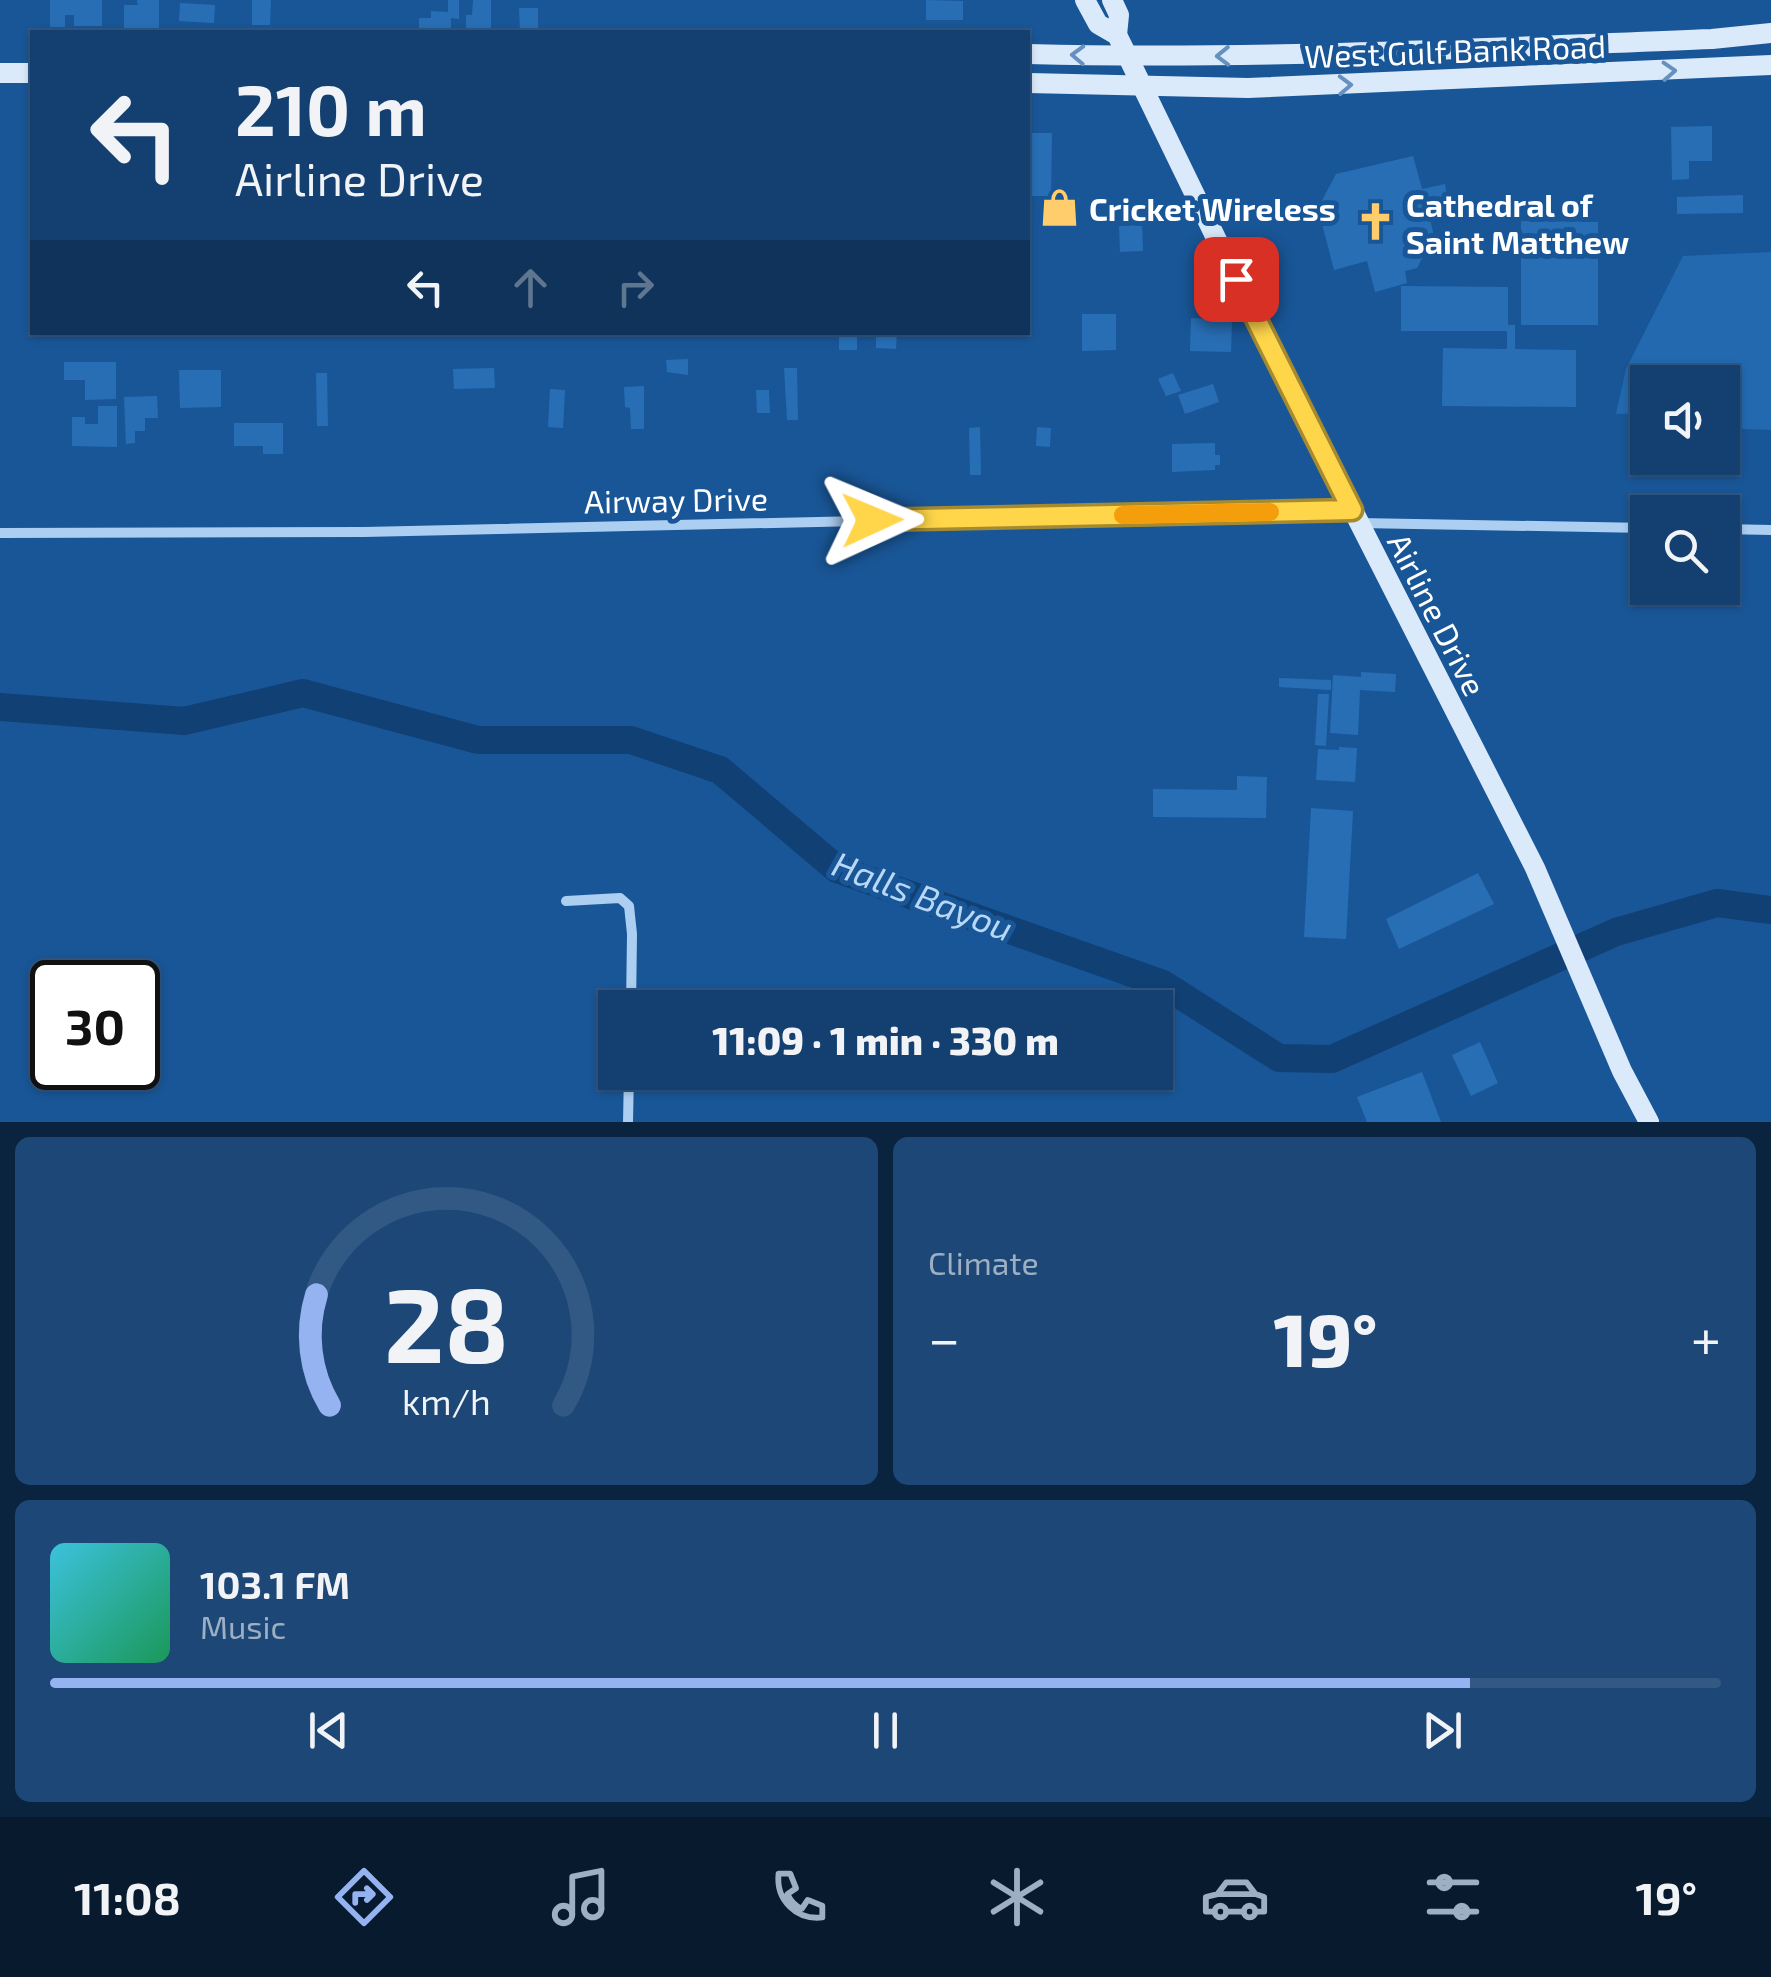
<!DOCTYPE html>
<html lang="en">
<head>
<meta charset="utf-8">
<style>
	:root { --surface:#134071; --page:#1c4776; --text:#f1f3f6; --muted:#9dafc3; --line:#325984; --accent:#95b2f1 }
	body { margin:0; font-family:"Exo 2",sans-serif; background:var(--page); color:var(--text); height:100vh; display:flex; flex-direction:column; font-size:38px; white-space:nowrap }
	* { box-sizing:border-box; margin:0 }
	p { font-size:32px; color:var(--muted) }
	.icon { flex:none; width:55px; height:55px; fill:none; stroke:currentColor; stroke-width:2; stroke-linecap:round; stroke-linejoin:round }
	.map { position:relative; height:1122px; overflow:hidden }
	.drawer { display:flex; flex-direction:column; gap:15px; padding:15px; background:#0a233e; flex:1 }
	.drawer>* { flex:none }
	.top-card { position:absolute; left:30px; top:30px; width:1000px; height:305px; border-radius:0px; box-shadow:0 2px 8px #0004,0 0 0 2px var(--line); background:#134071; color:var(--text); overflow:hidden }
	.buttons { position:absolute; left:1630px; top:365px; display:grid; gap:20px }
	.buttons a { display:grid; place-items:center; width:110px; height:110px; border-radius:0px; background:var(--surface); box-shadow:0 2px 8px #0004,0 0 0 2px var(--line); font-size:50px }
	.speed { position:absolute; left:30px; top:960px; display:flex; gap:20px; font-size:50px; font-weight:700; text-align:center }
	.speed>* { display:grid; place-content:center; width:130px; height:130px; border-radius:50%; background:var(--surface); box-shadow:0 2px 8px #0004,0 0 0 2px var(--line); line-height:1 }
	.speed .limit { border:5px solid #111; border-radius:15px; background:#fff; color:#111 }
	.pin { position:absolute; display:grid; place-items:center; width:85px; height:85px; color:#fff; margin:-42px; border-radius:20px; box-shadow:0 5px 15px #0006 }
	.me { position:absolute; width:110px; margin:-55px; rotate:89deg; stroke-linejoin:round; filter:drop-shadow(0 0 8px #0008) }
	.turn { display:flex; align-items:center; gap:35px; height:210px; padding:0 40px; font-size:45px }
	.turn .icon { width:130px; height:130px; stroke-width:2.5 }
	.turn b { display:block; font-size:70px; line-height:85px }
	.lanes { display:flex; align-items:center; height:95px; padding:0 40px; background:#0003; justify-content:center; gap:50px; direction:ltr }
	.lanes .off { opacity:.35 }
	.big { font-size:75px; font-weight:800; line-height:1.1 }
	.drawer .tile { flex:1; display:flex; flex-direction:column; justify-content:center; gap:15px; min-width:0; padding:0 35px; border-radius:15px; background:var(--page) }
	.drawer .dial { align-items:center; gap:0 }
	.dial svg { height:260px; overflow:visible; fill:none; stroke:var(--line); stroke-width:7; stroke-linecap:round; text-anchor:middle }
	.dial text { fill:var(--text); stroke:none }
	.song { display:flex; align-items:center; gap:30px }
	.cover { width:120px; height:120px; border-radius:15px; background:linear-gradient(135deg,hsl(190 70% 55%),hsl(150 70% 35%)) }
	.played { height:10px; border-radius:5px; background:linear-gradient(90deg,var(--accent) 85%,var(--line) 85%) }
	.keys { display:flex; justify-content:space-around; direction:ltr }
	.heat { display:flex; justify-content:space-between; align-items:center; font-size:55px; direction:ltr }
	.drawer .tiles { flex:1; display:grid; gap:15px; grid-template-columns:1fr 1fr }
	.tile:last-child { grid-column:span 2 }
	.trip { position:absolute; left:598px; top:990px; width:575px; height:100px; border-radius:0px; background:var(--surface); box-shadow:0 2px 8px #0004,0 0 0 2px var(--line); font-weight:800; line-height:100px; text-align:center }
	.tab-bar { display:flex; height:160px; justify-content:space-around; align-items:center; background:#081a2d; color:var(--muted) }
	.tab-bar .icon { width:70px; height:70px }
	.tab-bar .selected { color:var(--accent) }
	.tab-bar b { font-size:45px; color:var(--text) }
	.map>svg:first-child { display:block }
	.green { fill:#2269b0 }
	.lines { fill:none; stroke-linecap:round; stroke-linejoin:round }
	.river { stroke:#104074; stroke-width:28 }
	.building { fill:#286eb5 }
	.minor { stroke:#accef1; stroke-width:10 }
	.secondary { stroke:#daeafb; stroke-width:20 }
	.oneway { stroke:#6691bf }
	.route-casing { stroke:#a68a30; stroke-width:25 }
	.route { stroke:#ffd54a; stroke-width:18 }
	.slow { stroke:#f59e0b; stroke-width:18 }
	.labels { text-anchor:middle; dominant-baseline:central; stroke-width:10; stroke-linejoin:round; paint-order:stroke }
	.street-label { font-size:32px; fill:#fff; stroke:#195697 }
	.poi-label { font-size:32px; font-weight:bold; fill:#fff; stroke:#195697; text-anchor:start }
	.water-label { font-size:35px; font-style:italic; fill:#b9d8f7; stroke:#195697 }
</style>
</head>
<body>
<div class="map">
<svg width="1771" height="1122" viewBox="0 0 1771 1122">
	<rect width="100%" height="100%" fill="#195697"/>
	<path class="green" d="M1771 252V430L1723 428 1722 382H1648L1647 413 1616 414 1626 369 1683 256Z"/>
	<g class="lines">
		<path class="river" d="M0 707 184 721 303 693 478 740H631L720 770 837 869 1163 984 1279 1058 1332 1059 1616 932 1717 903 1771 910"/>
	</g>
	<g class="building">
		<path d="M50 0H102V26H74V15H65V27H50Z"/>
		<path d="M137 0H159V29H124V5H138Z"/>
		<path d="M252 0H271L270 25H252Z"/>
		<path d="M448 0H459V19L451 18V32H419V18H431V11L448 12Z"/>
		<path d="M473 0H491V29H466V15H472Z"/>
		<path d="M926 0 963 1V20H926Z"/>
		<path d="M180 3 215 5 214 23 179 21Z"/>
		<path d="M519 8H538V32H520Z"/>
		<path d="M1712 126V161H1689V179L1672 180 1671 127Z"/>
		<path d="M1028 133H1052L1051 196 1079 197V215L1043 214V196H1028Z"/>
		<path d="M1413 156 1422 189 1445 184 1448 200 1427 206 1434 236 1417 268 1405 271 1407 283 1375 292 1367 261 1334 270 1318 208 1336 174Z"/>
		<path d="M1743 195V213L1677 214V197Z"/>
		<path d="M1521 221 1598 222V325H1521Z"/>
		<path d="M1142 225 1143 251 1120 252 1119 226Z"/>
		<path d="M1401 286 1508 287V325H1515V349L1576 350V407L1442 406 1443 348 1507 349V331H1401Z"/>
		<path d="M1082 314H1116V350L1082 351Z"/>
		<path d="M1191 318 1232 320 1231 352 1190 351Z"/>
		<rect x="839" y="332" width="18" height="18"/>
		<path d="M876 332H897L896 349 876 348Z"/>
		<path d="M688 359V375L667 372 666 360Z"/>
		<path d="M64 362H116V399L85 400V380H64Z"/>
		<path d="M494 368 495 388 454 389 453 369Z"/>
		<path d="M784 368H797L798 420H787Z"/>
		<path d="M179 370H221V407L180 408Z"/>
		<path d="M316 373H327L328 426H317Z"/>
		<path d="M1173 373 1181 391 1166 396 1158 379Z"/>
		<path d="M1213 384 1219 402 1185 414 1178 395Z"/>
		<path d="M644 386V429H631L630 408 625 407 624 387Z"/>
		<path d="M550 389 565 390 563 428 548 427Z"/>
		<path d="M756 390H769L770 413H757Z"/>
		<path d="M157 396 158 418H145V431H135V443L126 444 124 397Z"/>
		<path d="M98 406H117V447L72 446V417H85V424H98Z"/>
		<path d="M234 423H283V454H263V446H234Z"/>
		<path d="M980 427 981 475H970L969 428Z"/>
		<path d="M1037 427 1051 428 1050 447 1036 446Z"/>
		<path d="M1215 443V455H1220V465H1215V470L1172 472V444Z"/>
		<path d="M1361 672 1396 674 1395 692 1360 690 1358 735 1330 733 1333 675 1361 677Z"/>
		<path d="M1279 678 1331 680V690L1279 687Z"/>
		<path d="M1318 694H1329L1326 746 1315 745Z"/>
		<path d="M1339 747 1357 748 1355 782 1316 780 1318 749 1339 750Z"/>
		<path d="M1237 776 1267 777 1266 818 1153 817V789L1237 790Z"/>
		<path d="M1311 808 1353 811 1346 939 1304 937Z"/>
		<path d="M1478 873 1494 904 1399 949 1386 919Z"/>
		<path d="M1480 1042 1498 1083 1471 1096 1452 1055Z"/>
		<path d="M1422 1072 1441 1122H1367L1357 1097Z"/>
	</g>
	<g class="lines">
		<g class="minor">
			<path d="M1359 523 1648 528"/>
			<path d="M1722 529 1771 530"/>
			<path d="M1 533 364 532 1351 510"/>
			<path d="M566 901 620 898 629 906 632 934 631 1008"/>
			<path d="M628 1122 629 1072"/>
		</g>
		<g class="secondary">
			<path d="M1085 0 1098 24 1117 35 1128 57 1250 308 1535 868 1622 1071 1649 1122"/>
			<path d="M1112 0 1119 15 1117 35"/>
			<path d="M1028 54C1256 60 1483 48 1712 39L1771 33"/>
			<path d="M0 73H32"/>
			<path d="M1028 83 1248 88 1771 65"/>
		</g>
	</g>
	<defs><path id="oneway-chevron" d="M-2-3.5L2.5 0L-2 3.5" fill="none" stroke-width="1.6" stroke-linecap="round" stroke-linejoin="round" transform="scale(2.5)"/></defs>
	<g class="oneway">
		<use href="#oneway-chevron" transform="translate(1078 55) rotate(-178)"/>
		<use href="#oneway-chevron" transform="translate(1223 56) rotate(179)"/>
		<use href="#oneway-chevron" transform="translate(1669 71) rotate(-3)"/>
		<use href="#oneway-chevron" transform="translate(1345 85) rotate(-2)"/>
	</g>
	<g class="lines">
		<defs>
			<path id="route" d="M872 520 1352 510 1236 279"/>
		</defs>
		<use href="#route" class="route-casing"/>
		<use href="#route" class="route"/>
		<path class="slow" d="M1123 515 1270 512"/>
	</g>
	<defs>
		<symbol id="shop-bare" viewBox="-9 -9 18 18"><path d="M-5-2.5h2.3a2.7 3.5 0 0 1 5.4 0H5L5.5 6h-11ZM-1.5-2.5h3a1.5 2.3 0 0 0-3 0Z" fill="#ffcd6c" stroke="#195697" stroke-width="2.5" paint-order="stroke"/></symbol>
		<symbol id="church-bare" viewBox="-9 -9 18 18"><path d="M-1.2-6h2.4v3.5h3.3v2.4h-3.3V6h-2.4V-.1h-3.3v-2.4h3.3Z" fill="#ffcd6c" stroke="#195697" stroke-width="2.5" paint-order="stroke"/></symbol>
	</defs>
	<g fill-rule="evenodd">
		<use href="#shop-bare" x="1032" y="180" width="55" height="55"/>
		<use href="#church-bare" x="1348" y="194" width="55" height="55"/>
	</g>
	<g class="labels">
		<g class="street-label">
			<text transform="translate(1455 50) rotate(-2)">West Gulf Bank Road</text>
			<text transform="translate(676 499) rotate(-1)">Airway Drive</text>
			<text transform="translate(1438 614) rotate(63)">Airline Drive</text>
		</g>
		<g class="poi-label">
			<text x="1406" y="204">Cathedral of<tspan x="1406" dy="37">Saint Matthew</tspan></text>
			<text x="1089" y="208">Cricket Wireless</text>
		</g>
		<g class="water-label">
			<text transform="translate(923 895) rotate(21)">Halls Bayou</text>
		</g>
	</g>
</svg>
<div class="buttons">
<a><svg class="icon" aria-label="sound" viewBox="0 0 24 24"><path d="M4 9h4l5-4v14l-5-4H4zM17 9q2 3 0 6"/></svg></a>
<a><svg class="icon" aria-label="search" viewBox="0 0 24 24"><circle cx="10" cy="10" r="6"/><path d="M15 15l6 6"/></svg></a>
</div>
<div class="speed"><div class="limit">30</div></div>
<div class="pin" style="left:1236px;top:279px;background:#d93025"><svg class="icon" aria-label="arrive" viewBox="0 0 24 24"><path d="M6 21V4h12l-3 4 3 4H6"/></svg></div>
<svg class="me" style="left:872px;top:520px" viewBox="-20 -20 40 40"><path d="M0-17L14 15 0 8-14 15z" fill="#ffd54a" stroke="#fff" stroke-width="4"/></svg>
<div class="trip">11:09 · 1 min · 330 m</div>
<div class="top-card">
<div class="turn"><svg class="icon" aria-label="left" viewBox="0 0 24 24"><path d="M17 20v-9H6M10 6l-5 5 5 5"/></svg><div><b>210 m</b>Airline Drive</div></div>
<div class="lanes"><svg class="icon" aria-label="left" viewBox="0 0 24 24"><path d="M17 20v-9H6M10 6l-5 5 5 5"/></svg><svg class="icon off" aria-label="ahead" viewBox="0 0 24 24"><path d="M12 20V5M6 11l6-6 6 6"/></svg><svg class="icon off" aria-label="right" viewBox="0 0 24 24"><path d="M7 20v-9h11M14 6l5 5-5 5"/></svg></div>
</div>
</div>
<section class="drawer">
<div class="tiles">
<div class="tile dial"><svg viewBox="0 0 100 80">
<path d="M14 69A42 42 0 1 1 86 69"/>
<path d="M14 69A42 42 0 0 1 10 35" stroke="#95b2f1"/>
<text x="50" y="56" font-size="32" font-weight="700">28</text>
<text x="50" y="72" font-size="11">km/h</text>
</svg></div>
<div class="tile"><p>Climate</p>
<div class="heat"><a>−</a><b class="big">19°</b><a>+</a></div>
</div>
<div class="tile">
<div class="song"><i class="cover"></i><div><b>103.1 FM</b><p>Music</p></div></div>
<div class="played"></div>
<div class="keys"><svg class="icon" aria-label="previous" viewBox="0 0 24 24"><path d="M18 5L8 12l10 7zM5 5v14"/></svg><svg class="icon" aria-label="pause" viewBox="0 0 24 24"><path d="M8 5v14M16 5v14"/></svg><svg class="icon" aria-label="next" viewBox="0 0 24 24"><path d="M6 5l10 7-10 7zM19 5v14"/></svg></div>
</div>
</div>
</section>
<nav class="tab-bar">
<b>11:08</b>
<svg class="icon selected" aria-label="directions" viewBox="0 0 24 24"><path d="M12 3l9 9-9 9-9-9zM9 14v-3h6M13 9l2 2-2 2"/></svg>
<svg class="icon" aria-label="music" viewBox="0 0 24 24"><path d="M9 18V5l10-2v13"/><circle cx="6" cy="18" r="3"/><circle cx="16" cy="16" r="3"/></svg>
<svg class="icon" aria-label="phone" viewBox="0 0 24 24"><path d="M5 4h4l2 5-3 2q2 4 5 5l2-3 5 2v4C11 20 4 13 5 4z"/></svg>
<svg class="icon" aria-label="climate" viewBox="0 0 24 24"><path d="M12 3v18M4 7l16 10M4 17L20 7"/></svg>
<svg class="icon" aria-label="car" viewBox="0 0 24 24"><path d="M5 17H2v-5l4-1 3-4h7l3 4 3 1v5h-3M9 17h6M6 11h13"/><circle cx="7" cy="17" r="2"/><circle cx="17" cy="17" r="2"/></svg>
<svg class="icon" aria-label="filters" viewBox="0 0 24 24"><path d="M4 7h16M4 17h16"/><circle cx="9" cy="7" r="2"/><circle cx="15" cy="17" r="2"/></svg>
<b>19°</b>
</nav>
</body>
</html>
